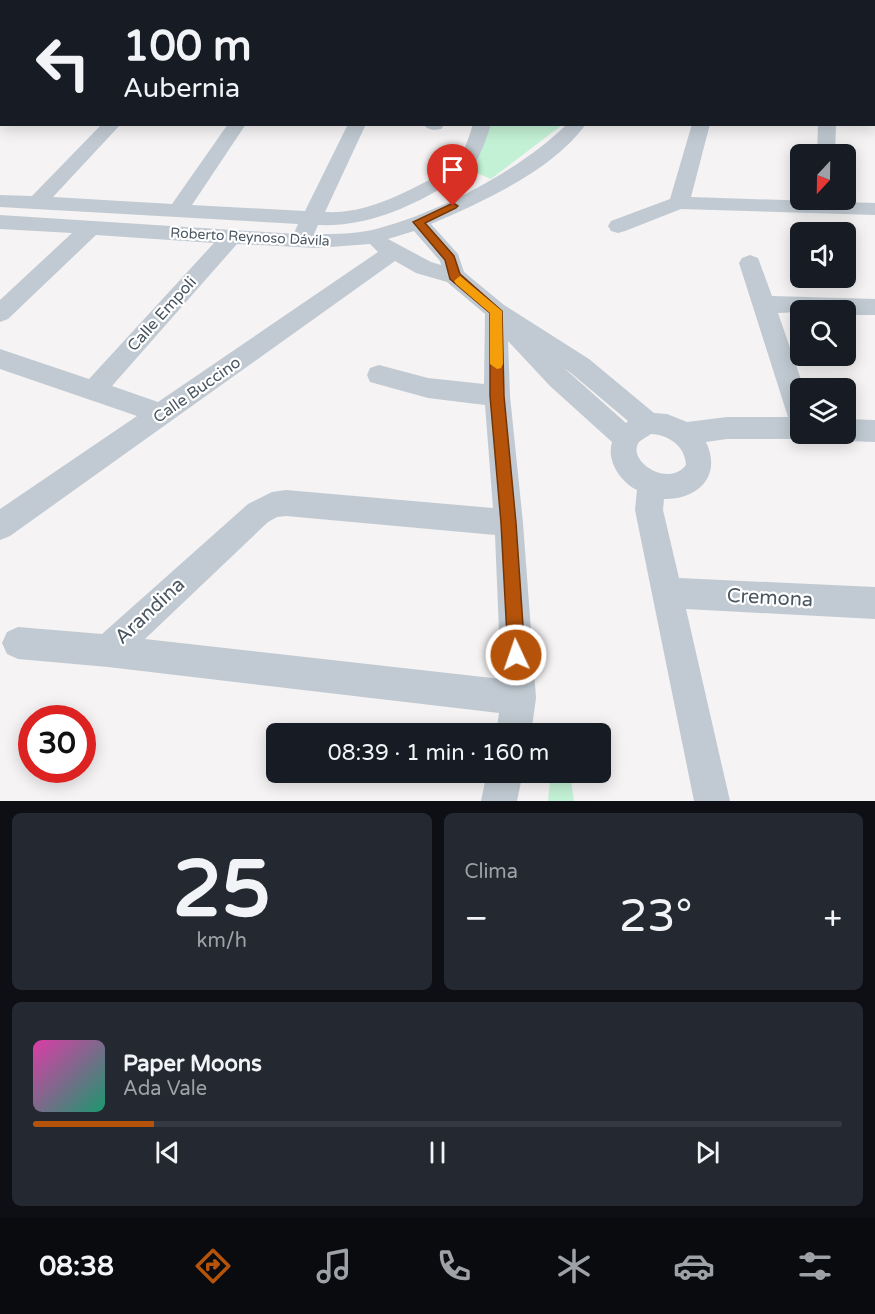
<!DOCTYPE html>
<html lang="es">
<head>
<meta charset="utf-8">
<style>
	:root { --surface:#171b24; --page:#242831; --text:#f1f3f6; --muted:#9ea1a6; --line:#363941; --accent:#b45309 }
	body { margin:0; font-family:"Varela Round",sans-serif; background:var(--page); color:var(--text); height:100vh; display:flex; flex-direction:column; font-size:22px; white-space:nowrap }
	* { box-sizing:border-box; margin:0 }
	p { font-size:20px; color:var(--muted) }
	.icon { flex:none; width:33px; height:33px; fill:none; stroke:currentColor; stroke-width:2; stroke-linecap:round; stroke-linejoin:round }
	.map { position:relative; height:801px; overflow:hidden }
	.details { display:flex; flex-direction:column; gap:12px; padding:12px; background:#0d0f14; flex:1 }
	.details>* { flex:none }
	.top-card { position:absolute; left:0px; top:0px; width:876px; height:126px; box-shadow:0 3px 15px #0003; background:#171b24; color:var(--text); overflow:hidden }
	.needle { width:39px; rotate:202deg }
	.buttons { position:absolute; left:790px; top:144px; display:grid; gap:12px }
	.buttons a { display:grid; place-items:center; width:66px; height:66px; border-radius:9px; background:var(--surface); box-shadow:0 3px 15px #0003; font-size:30px }
	.speed { position:absolute; left:18px; top:705px; display:flex; gap:12px; font-size:30px; font-weight:700; text-align:center }
	.speed>* { display:grid; place-content:center; width:78px; height:78px; border-radius:50%; background:var(--surface); box-shadow:0 3px 15px #0003; line-height:1 }
	.speed .limit { border:9px solid #d22; background:#fff; color:#111 }
	.pin { position:absolute; display:grid; place-items:center; width:51px; height:51px; color:#fff; margin:-62px -26px; border-radius:50% 50% 50% 0; rotate:-45deg; box-shadow:0 0 6px #0007 }
	.pin .icon { rotate:45deg }
	.me { position:absolute; width:66px; margin:-33px; rotate:357deg; stroke-linejoin:round; filter:drop-shadow(0 0 4px #0008) }
	.turn { display:flex; align-items:center; gap:21px; height:126px; padding:0 24px; font-size:27px }
	.turn .icon { width:78px; height:78px; stroke-width:2.5 }
	.turn b { display:block; font-size:42px; line-height:51px }
	.big { font-size:45px; font-weight:600; line-height:1.1 }
	.details .card { flex:1; display:flex; flex-direction:column; justify-content:center; gap:9px; min-width:0; padding:0 21px; border-radius:9px; background:var(--page) }
	.details .dial { align-items:center; gap:0 }
	.dial b { font-size:78px; line-height:1 }
	.song { display:flex; align-items:center; gap:18px }
	.cover { width:72px; height:72px; border-radius:9px; background:linear-gradient(135deg,hsl(320 70% 55%),hsl(160 70% 35%)) }
	.played { height:6px; border-radius:3px; background:linear-gradient(90deg,var(--accent) 15%,var(--line) 15%) }
	.keys { display:flex; justify-content:space-around; direction:ltr }
	.heat { display:flex; justify-content:space-between; align-items:center; font-size:33px; direction:ltr }
	.details .tiles { flex:1; display:grid; gap:12px; grid-template-columns:1fr 1fr }
	.card:last-child { grid-column:span 2 }
	.trip { position:absolute; left:266px; top:723px; width:345px; height:60px; border-radius:9px; background:var(--surface); box-shadow:0 3px 15px #0003; font-weight:600; line-height:60px; text-align:center }
	.dock { display:flex; height:96px; justify-content:space-around; align-items:center; background:#090b0e; color:var(--muted) }
	.dock .icon { width:42px; height:42px }
	.dock .selected { color:var(--accent) }
	.dock b { font-size:27px; color:var(--text) }
	.map>svg:first-child { display:block }
	.green { fill:#c3f1d5 }
	.lines { fill:none; stroke-linecap:round; stroke-linejoin:round }
	.street { fill:#c1cad2; fill-rule:evenodd }
	.route { fill:#b45309; stroke:#753606; stroke-width:1.5 }
	.slow { fill:#f59e0b }
	.labels { text-anchor:middle; dominant-baseline:central; stroke-width:4.5; stroke-linejoin:round; paint-order:stroke }
	.far-street-label { font-size:14px; fill:#4a5661; stroke:#fff }
	.street-label { font-size:16px; fill:#4a5661; stroke:#fff }
	.near-street-label { font-size:20px; fill:#4a5661; stroke:#fff }
</style>
</head>
<body>
<div class="map">
<svg width="875" height="801" viewBox="0 0 875 801">
	<rect width="100%" height="100%" fill="#f5f3f3"/>
	<g class="green">
		<path d="M489 125H562L491 179 470 170Z"/>
		<path d="M551 772 570 773 574 801H548Z"/>
	</g>
	<g class="lines">
		<g class="street">
			<path d="M0 0H15L2 2V5Z"/>
			<path d="M96 0H110L95 2Z"/>
			<rect x="513" y="0" width="14" height="2"/>
			<rect x="558" y="0" width="14" height="2"/>
			<rect x="797" y="0" width="14" height="2"/>
			<rect x="874" y="40" width="1" height="10"/>
			<path d="M0 109H2L0 121Z"/>
			<path d="M102 124H121L53 197 172 204 228 124H246L192 205 305 211 348 124H366L325 212C362 214 397 197 429 180 436 176 448 172 453 166 463 155 469 138 473 124H491C487 138 477 165 467 175 461 181 450 184 442 188 404 210 363 227 318 225L314 234H317C335 234 354 234 372 230 435 215 521 170 567 124H586C552 171 482 202 431 224L458 254 464 272 504 305 589 359 654 413 667 414 687 422 727 417H788L739 263 742 258 750 255 758 258 772 296 875 299V315H846V310L778 313 804 388H801V434H811L810 436 801 439H727L706 442C722 475 699 500 664 499L663 510 679 578 875 587V619L686 609 730 801H694L635 510 637 490C621 482 606 461 612 442L550 386 508 341 510 396 523 523 536 698 531 734H496L499 713 108 667 18 659 7 654 2 643 7 632 18 627 102 634 248 504 272 492 286 490 493 508 485 405 428 398 370 382 367 375 370 368 379 365 428 378 484 384 485 314 447 282 416 273 395 261 10 536 0 540V509L137 416 0 369V349L89 379 214 243 96 235 8 319 0 322V300L72 233 0 229V215L296 234 295 231 298 224 0 207V195L32 196ZM414 231 440 261 441 265 431 262 388 239ZM237 244 317 248 370 244 378 252 158 402 112 386ZM564 368 571 373 628 421 626 423ZM651 434C669 435 685 446 686 465 667 489 626 460 639 442 642 439 647 437 651 434ZM286 516 495 535 501 679 145 639 268 522 277 517Z"/>
			<path d="M423 124H444V125L441 129C435 130 428 131 423 124Z"/>
			<path d="M692 124H710L691 197 875 203V215L681 209 625 231 618 233 611 231 608 226 611 221 670 199Z"/>
			<path d="M818 124H836L835 154H817Z"/>
			<path d="M846 419 875 420V442L846 441 837 438 835 434H846Z"/>
			<path d="M487 772H523L517 801H481Z"/>
		</g>
	</g>
	<path class="route" d="M453 203 458 206 456 208 425 223 454 256 460 274 502 311 504 396 516 523 525 655 523 661 516 663 510 661 508 655 501 523 490 396V313L450 279 445 260 413 222Z"/>
	<path class="slow" d="M460 276 502 311 503 364 501 368 497 369 490 364V313L456 284 454 281Z"/>
	<g class="labels">
		<g class="far-street-label">
			<text transform="translate(250 237) rotate(3)">Roberto Reynoso Dávila</text>
		</g>
		<g class="street-label">
			<text transform="translate(162 314) rotate(-48)">Calle Empoli</text>
			<text transform="translate(197 390) rotate(-35)">Calle Buccino</text>
		</g>
		<g class="near-street-label">
			<text transform="translate(770 598) rotate(3)">Cremona</text>
			<text transform="translate(150 611) rotate(-43)">Arandina</text>
		</g>
	</g>
</svg>
<div class="buttons">
<a><svg class="needle" viewBox="-14 -14 28 28"><path d="M0-13l5 13h-10z" fill="#e53935"/><path d="M0 13l5-13h-10z" fill="#9ea1a6"/></svg></a>
<a><svg class="icon" aria-label="sound" viewBox="0 0 24 24"><path d="M4 9h4l5-4v14l-5-4H4zM17 9q2 3 0 6"/></svg></a>
<a><svg class="icon" aria-label="search" viewBox="0 0 24 24"><circle cx="10" cy="10" r="6"/><path d="M15 15l6 6"/></svg></a>
<a><svg class="icon" aria-label="layers" viewBox="0 0 24 24"><path d="M12 4l9 5-9 5-9-5zM3 14l9 5 9-5"/></svg></a>
</div>
<div class="speed"><div class="limit">30</div></div>
<div class="pin" style="left:453px;top:206px;background:#d93025"><svg class="icon" aria-label="arrive" viewBox="0 0 24 24"><path d="M6 21V4h12l-3 4 3 4H6"/></svg></div>
<svg class="me" style="left:516px;top:655px" viewBox="-20 -20 40 40"><circle r="17" fill="#b45309" stroke="#fff" stroke-width="3"/><path d="M0-11L8 9 0 5-8 9z" fill="#fff"/></svg>
<div class="trip">08:39 · 1 min · 160 m</div>
<div class="top-card">
<div class="turn"><svg class="icon" aria-label="left" viewBox="0 0 24 24"><path d="M17 20v-9H6M10 6l-5 5 5 5"/></svg><div><b>100 m</b>Aubernia</div></div>
</div>
</div>
<section class="details">
<div class="tiles">
<div class="card dial"><b>25</b><p>km/h</p></div>
<div class="card"><p>Clima</p>
<div class="heat"><a>−</a><b class="big">23°</b><a>+</a></div>
</div>
<div class="card">
<div class="song"><i class="cover"></i><div><b>Paper Moons</b><p>Ada Vale</p></div></div>
<div class="played"></div>
<div class="keys"><svg class="icon" aria-label="previous" viewBox="0 0 24 24"><path d="M18 5L8 12l10 7zM5 5v14"/></svg><svg class="icon" aria-label="pause" viewBox="0 0 24 24"><path d="M8 5v14M16 5v14"/></svg><svg class="icon" aria-label="next" viewBox="0 0 24 24"><path d="M6 5l10 7-10 7zM19 5v14"/></svg></div>
</div>
</div>
</section>
<nav class="dock">
<b>08:38</b>
<svg class="icon selected" aria-label="directions" viewBox="0 0 24 24"><path d="M12 3l9 9-9 9-9-9zM9 14v-3h6M13 9l2 2-2 2"/></svg>
<svg class="icon" aria-label="music" viewBox="0 0 24 24"><path d="M9 18V5l10-2v13"/><circle cx="6" cy="18" r="3"/><circle cx="16" cy="16" r="3"/></svg>
<svg class="icon" aria-label="phone" viewBox="0 0 24 24"><path d="M5 4h4l2 5-3 2q2 4 5 5l2-3 5 2v4C11 20 4 13 5 4z"/></svg>
<svg class="icon" aria-label="climate" viewBox="0 0 24 24"><path d="M12 3v18M4 7l16 10M4 17L20 7"/></svg>
<svg class="icon" aria-label="car" viewBox="0 0 24 24"><path d="M5 17H2v-5l4-1 3-4h7l3 4 3 1v5h-3M9 17h6M6 11h13"/><circle cx="7" cy="17" r="2"/><circle cx="17" cy="17" r="2"/></svg>
<svg class="icon" aria-label="filters" viewBox="0 0 24 24"><path d="M4 7h16M4 17h16"/><circle cx="9" cy="7" r="2"/><circle cx="15" cy="17" r="2"/></svg>
</nav>
</body>
</html>
